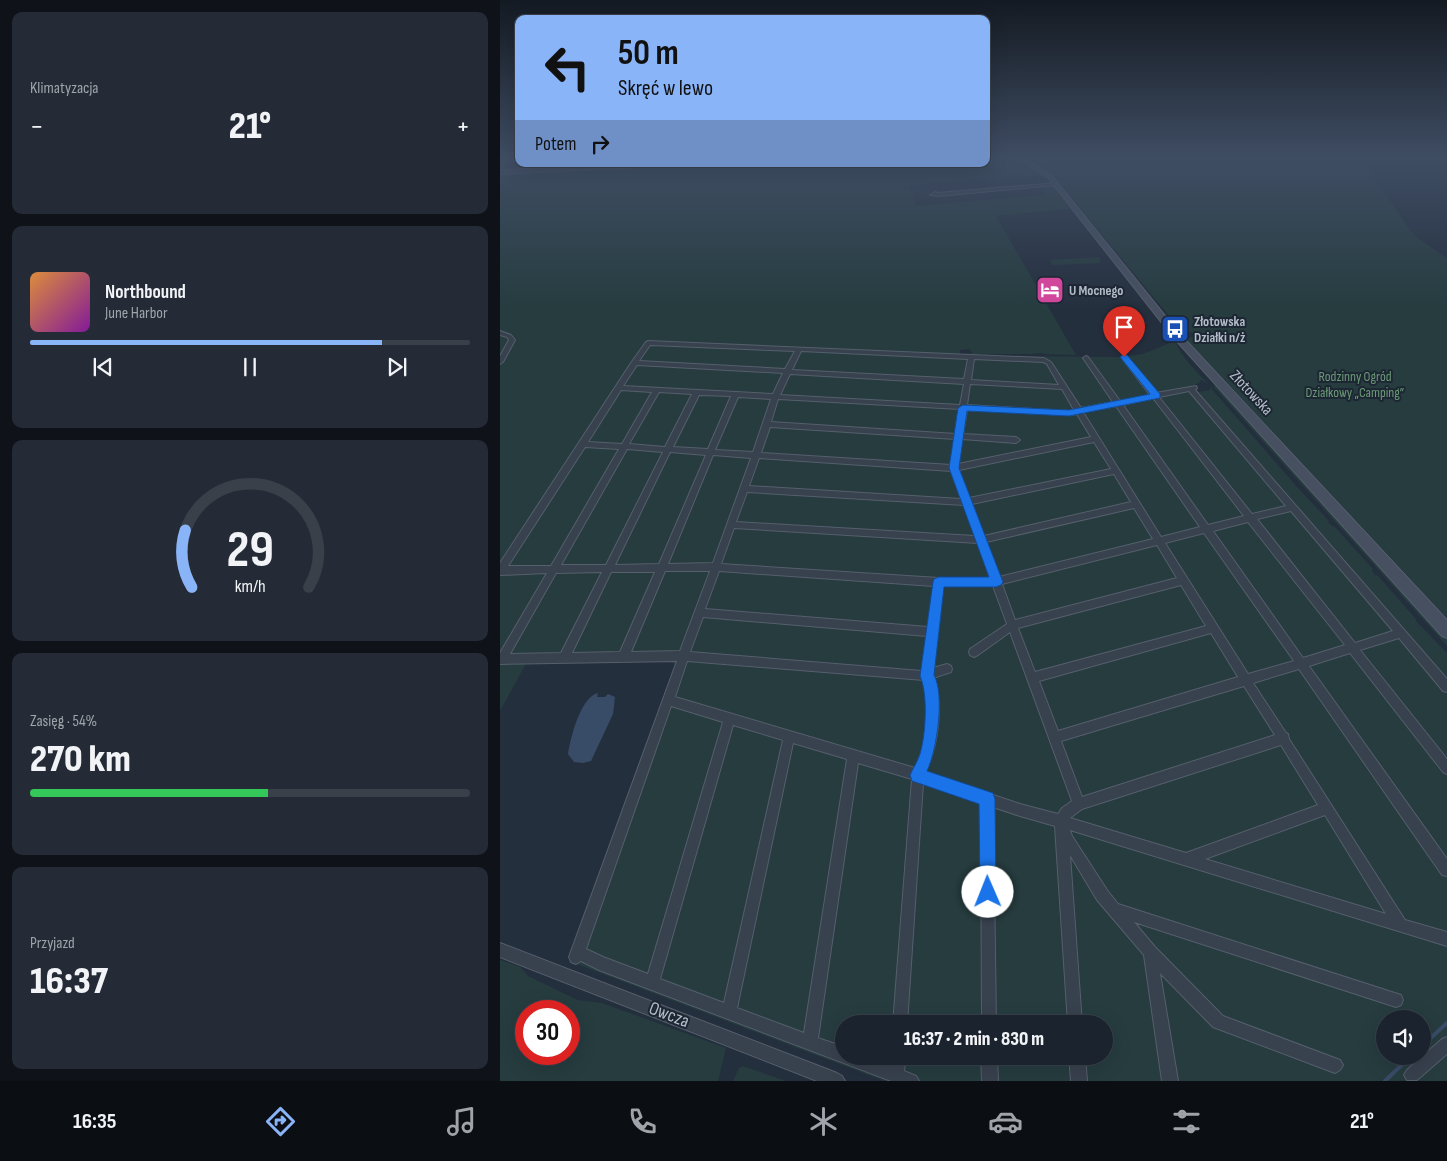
<!DOCTYPE html>
<html lang="pl">
<head>
<meta charset="utf-8">
<style>
	:root { --surface:#1b232e; --page:#242b36; --text:#f1f3f6; --muted:#a0a4aa; --line:#39404a; --accent:#8ab4f8 }
	body { margin:0; font-family:"Sofia Sans Condensed",sans-serif; background:var(--page); color:var(--text); height:100vh; display:flex; flex-direction:column; font-size:19px; white-space:nowrap }
	* { box-sizing:border-box; margin:0 }
	p { font-size:16px; color:var(--muted) }
	.icon { flex:none; width:28px; height:28px; fill:none; stroke:currentColor; stroke-width:2; stroke-linecap:round; stroke-linejoin:round }
	.map { position:relative; flex:1; overflow:hidden }
	.panel { display:flex; flex-direction:column; gap:12px; padding:12px; background:#0f1319; width:500px }
	.panel>* { flex:none }
	.top-card { position:absolute; left:15px; top:15px; width:475px; height:152px; border-radius:10px; box-shadow:0 5px 20px #0002,0 0 0 1px var(--line); background:#8ab4f8; color:#111; overflow:hidden }
	.tools { position:absolute; left:876px; top:1010px; display:grid; gap:10px }
	.tools a { display:grid; place-items:center; width:55px; height:55px; border-radius:50%; background:var(--surface); box-shadow:0 5px 20px #0002,0 0 0 1px var(--line); font-size:25px }
	.speed { position:absolute; left:15px; top:1000px; display:flex; gap:10px; font-size:25px; font-weight:700; text-align:center }
	.speed>* { display:grid; place-content:center; width:65px; height:65px; border-radius:50%; background:var(--surface); box-shadow:0 5px 20px #0002,0 0 0 1px var(--line); line-height:1 }
	.speed .limit { border:8px solid #d22; background:#fff; color:#111 }
	.pin { position:absolute; display:grid; place-items:center; width:42px; height:42px; color:#fff; margin:-51px -21px; border-radius:50% 50% 50% 0; rotate:-45deg; box-shadow:0 0 5px #0007 }
	.pin .icon { rotate:45deg }
	.me { position:absolute; width:55px; margin:-28px; rotate:359deg; stroke-linejoin:round; filter:drop-shadow(0 0 4px #0008) }
	.turn { display:flex; align-items:center; gap:18px; height:105px; padding:0 20px; font-size:22px }
	.turn .icon { width:65px; height:65px; stroke-width:2.5 }
	.turn b { display:block; font-size:35px; line-height:42px }
	.then { display:flex; align-items:center; height:48px; padding:0 20px; background:#0003; gap:10px; font-size:19px }
	.big { font-size:38px; font-weight:800; line-height:1.1 }
	.panel .card { flex:1; display:flex; flex-direction:column; justify-content:center; gap:8px; min-width:0; padding:0 18px; border-radius:10px; background:var(--page) }
	.panel .dial { align-items:center; gap:0 }
	.dial svg { height:130px; overflow:visible; fill:none; stroke:var(--line); stroke-width:7; stroke-linecap:round; text-anchor:middle }
	.dial text { fill:var(--text); stroke:none }
	.song { display:flex; align-items:center; gap:15px }
	.cover { width:60px; height:60px; border-radius:8px; background:linear-gradient(135deg,hsl(30 70% 55%),hsl(290 70% 35%)) }
	.played { height:5px; border-radius:2px; background:linear-gradient(90deg,var(--accent) 80%,var(--line) 80%) }
	.keys { display:flex; justify-content:space-around; direction:ltr }
	.heat { display:flex; justify-content:space-between; align-items:center; font-size:28px; direction:ltr }
	.charge { height:8px; border-radius:4px; background:linear-gradient(90deg,#34c759 54%,var(--line) 0) }
	.trip { position:absolute; left:335px; top:1015px; width:278px; height:50px; border-radius:25px; background:var(--surface); box-shadow:0 5px 20px #0002,0 0 0 1px var(--line); font-weight:800; line-height:50px; text-align:center }
	.dock { display:flex; height:80px; justify-content:space-around; align-items:center; background:#0b0e12; color:var(--muted) }
	.dock .icon { width:35px; height:35px }
	.dock .current { color:var(--accent) }
	.dock b { font-size:22px; color:var(--text) }
	main { display:flex; flex:1; min-height:0 }
	.map>svg:first-child { display:block }
	.green { fill:#263c3f; fill-rule:evenodd }
	.water { fill:#394c67 }
	.lines { fill:none; stroke-linecap:round; stroke-linejoin:round }
	.stream-far1 { stroke:#394c67; stroke-width:1 }
	.stream { stroke:#394c67; stroke-width:4 }
	.street-casing { stroke:#565f6c; stroke-width:2 }
	.secondary-casing { stroke:#565f6c; stroke-width:2 }
	.street { fill:#38414e; fill-rule:evenodd }
	.secondary { fill:#465061; fill-rule:evenodd }
	.route { fill:#1a73e8; stroke:#114b97 }
	.labels { text-anchor:middle; dominant-baseline:central; stroke-width:4; stroke-linejoin:round; paint-order:stroke }
	.far-poi-label { font-size:14px; font-weight:bold; fill:#b4bcc9; stroke:#1d2633; text-anchor:start }
	.far-park-label { font-size:14px; fill:#6b9a76; stroke:#1d2633 }
	.street-label { font-size:16px; fill:#b4bcc9; stroke:#1d2633 }
	.near-street-label { font-size:19px; fill:#b4bcc9; stroke:#1d2633 }
</style>
</head>
<body>
<main>
<section class="panel">
<div class="card"><p>Klimatyzacja</p>
<div class="heat"><a>−</a><b class="big">21°</b><a>+</a></div>
</div>
<div class="card">
<div class="song"><i class="cover"></i><div><b>Northbound</b><p>June Harbor</p></div></div>
<div class="played"></div>
<div class="keys"><svg class="icon" aria-label="previous" viewBox="0 0 24 24"><path d="M18 5L8 12l10 7zM5 5v14"/></svg><svg class="icon" aria-label="pause" viewBox="0 0 24 24"><path d="M8 5v14M16 5v14"/></svg><svg class="icon" aria-label="next" viewBox="0 0 24 24"><path d="M6 5l10 7-10 7zM19 5v14"/></svg></div>
</div>
<div class="card dial"><svg viewBox="0 0 100 80">
<path d="M14 69A42 42 0 1 1 86 69"/>
<path d="M14 69A42 42 0 0 1 10 34" stroke="#8ab4f8"/>
<text x="50" y="56" font-size="32" font-weight="700">29</text>
<text x="50" y="72" font-size="11">km/h</text>
</svg></div>
<div class="card"><p>Zasięg · 54%</p><b class="big">270 km</b><div class="charge"></div></div>
<div class="card"><p>Przyjazd</p><b class="big">16:37</b></div>
</section>
<div class="map">
<svg width="947" height="1081" viewBox="0 0 947 1081">
	<rect width="100%" height="100%" fill="#242f3e"/>
	<g class="green">
		<path d="M486 159H514L516 162 540 172 543 175 525 177 523 175 505 177 506 179 409 185 416 206 545 195 539 187 552 186 570 209 496 216 576 355 545 354 541 353 532 354H472L470 349 460 350V356L621 357 643 354 675 341C682 359 696 370 708 384L701 380 699 383 691 386 699 392 710 390V387L797 487 829 521 828 522 832 526H834L873 569 872 571 875 575 878 576 916 619V621L947 653V1081H384L77 964 80 959 71 954 175 666 171 659 27 662 0 711V173L198 164H486ZM885 1019H922V1056H885ZM344 1024H604V1056H344Z"/>
		<path d="M532 159H862L910 230 919 239 947 258V618L686 339 695 336 691 332 683 333 554 176Z"/>
		<path d="M599 257 601 263 552 265 550 260Z"/>
		<path d="M713 386H717L947 635V646Z"/>
		<path d="M0 960 20 967 28 976 78 1000 102 1003 226 1048 218 1081H0ZM69 1011V1054H26V1011Z"/>
		<path d="M243 1066 286 1081H233L239 1068Z"/>
	</g>
	<path class="water" d="M98 693 97 697H105L108 694 115 697 113 714 91 761 83 763 74 762 68 754C71 737 80 698 98 693Z"/>
	<g class="lines">
		<path class="stream-far1" d="M39 166 47 164"/>
		<g class="stream">
			<path d="M922 1046 947 1023"/>
			<path d="M885 1081 911 1056"/>
		</g>
		<defs>
			<g id="street">
				<path d="M7 159H11L0 170V166Z"/>
				<path d="M74 164H78L74 169H72Z"/>
				<path d="M558 183 556 185 438 196 430 195 435 192 438 193Z"/>
				<path d="M0 331 11 335 15 340 3 362 0 364V356L9 340 7 337 0 335Z"/>
				<path d="M148 341 544 358 551 362 581 408 613 402 583 358 586 356 588 357 620 401 650 395 621 357 624 355 626 356 656 393 696 386 697 388 695 390 947 679V692L943 691 899 638 860 650 947 759V774L943 772 850 653 809 666 947 859V876L942 875 799 669 753 683 786 733 788 734 789 739 905 920 947 932V946L570 830 572 836 607 890 618 904 901 995 903 1000 901 1005 896 1007 634 922 655 947 723 1016 840 1060 843 1065 840 1070 835 1073 713 1027 660 973 678 1081H662L644 955 597 900 570 855 582 1024H568L555 826 520 816 493 807 496 1024H482L481 803 423 783 407 1024H393L412 779 358 763 318 1038 344 1047V1056H367L389 1065 390 1056H406L404 1071 416 1076 419 1081H391L99 970 81 961 76 964 71 962 69 957 177 661 0 664V653L47 573 0 575V563L131 363 146 342ZM150 345 295 351 285 369 139 361ZM301 351 468 359 464 379 292 370ZM474 359 543 362 547 364 559 385 471 380ZM137 365 283 373 273 394 123 386ZM290 374 464 384 460 405 280 395ZM470 384 562 389 574 410 569 411 467 405ZM121 390 152 392 122 444 88 442ZM689 391 786 506 752 514 659 397ZM159 392 192 394 165 447 129 444ZM199 395 231 396 208 449 173 447ZM238 397 271 399 253 452 215 450ZM653 398 744 516 708 525 623 405ZM278 399 460 409 456 434 271 422ZM616 406 700 527 661 537 583 412ZM467 410 569 415 577 414 591 437 458 464 462 439 516 443 520 440 516 437 463 434ZM270 427 455 439 451 465 261 453ZM594 442 611 469 469 498 459 470ZM85 447 119 449 51 566H8ZM127 449 163 452 106 565H61ZM170 452 206 455 159 564 115 565ZM213 455 251 458 213 563 168 564ZM259 458 451 471 461 499 249 486ZM614 474 631 502 484 536 472 504ZM247 492 464 505 475 536 236 522ZM634 508 653 539 499 577 486 542ZM791 511 893 631 855 643 757 519ZM748 522 845 645 803 658 713 531ZM234 528 478 543 490 578H439L221 564ZM704 533 794 661 748 674 665 543ZM657 545 677 578 515 620 502 584ZM165 571H210L180 651 131 652ZM219 571 434 586 428 627 205 609ZM102 572 61 653 10 654 56 573ZM111 572H155L120 652 72 653ZM681 585 706 626 535 672 518 628ZM443 586H493L507 624 470 649 469 652 470 655 474 657 478 655 510 632 572 801 562 808 558 814 520 804 425 772C438 747 444 704 433 678L451 672 452 669 451 666 447 664 433 668ZM203 617 427 636 422 671 190 652ZM711 633 738 677 558 731 539 681ZM187 661 424 680C433 708 427 743 415 768L175 697ZM744 686 775 735 582 797 561 741ZM171 706 223 722 148 974 103 957 86 949ZM233 725 283 740 224 1003 160 979ZM293 743 347 759 304 1033 237 1008ZM781 745 818 805 686 853 570 818 582 809ZM825 815 886 914 705 859Z"/>
				<path d="M0 943 337 1073 342 1076 345 1081H317L0 957Z"/>
				<path d="M947 1037V1054L917 1080H907L904 1075 907 1070 942 1039Z"/>
				<path d="M481 1056H497L498 1081H482Z"/>
				<path d="M569 1056H585L587 1081H571Z"/>
			</g>
			<g id="secondary">
				<path d="M519 159H526L552 176 679 333 947 620V638L942 636 673 337 548 178Z"/>
				<path d="M129 164H167L164 166 0 174V170Z"/>
			</g>
		</defs>
		<use href="#street" class="street-casing"/>
		<use href="#secondary" class="secondary-casing"/>
		<use href="#street" class="street"/>
		<use href="#secondary" class="secondary"/>
	</g>
	<linearGradient id="sky" x2="0" y2="1"><stop stop-color="#141a22"/><stop offset="0.51" stop-color="#3f4d63"/><stop offset="1" stop-color="#3f4d63" stop-opacity="0"/></linearGradient>
	<rect width="947" height="310" fill="url(#sky)"/>
	<path class="route" d="M624 354 627 355 660 394V398L569 416 467 411 459 468 503 582 501 585 496 587H444L434 675C445 695 437 750 427 771L493 793 495 799 496 892 494 898 488 901 482 898 480 892 479 804 418 783 412 781 410 775C413 768 418 761 420 754 426 733 428 694 420 676L433 582 434 579 439 577H489L449 468 458 408 463 405 569 410 650 394 620 357Z"/>
	<defs>
		<symbol id="hotel-square" viewBox="-11 -11 22 22"><rect x="-9" y="-9" width="18" height="18" rx="4" fill="#d1479c" stroke="#1d2633"/><path d="M-6-4.5h1.5V1H6V5H4.5V3h-9V5H-6ZM-4 0a1.8 1.8 0 1 1 3.6 0ZM.5 0V-2.5h3Q6-2.5 6 0Z" fill="#fff"/></symbol>
		<symbol id="bus-square" viewBox="-11 -11 22 22"><rect x="-9" y="-9" width="18" height="18" rx="4" fill="#1a4fb4" stroke="#1d2633"/><path d="M-5-6H5V4H4V6H2V4H-2V6H-4V4H-5ZM-3.5-4V0h7V-4ZM-3.5 1.2v1.5H-2V1.2ZM2 1.2v1.5H3.5V1.2Z" fill="#fff"/></symbol>
	</defs>
	<g fill-rule="evenodd">
		<use href="#hotel-square" x="534" y="274" width="32" height="32"/>
		<use href="#bus-square" x="659" y="313" width="32" height="32"/>
	</g>
	<g class="labels">
		<g class="far-poi-label">
			<text x="569" y="290">U Mocnego</text>
			<text x="694" y="321">Złotowska<tspan x="694" dy="16">Działki n/ż</tspan></text>
		</g>
		<g class="far-park-label">
			<text x="855" y="376">Rodzinny Ogród<tspan x="855" dy="16">Działkowy „Camping”</tspan></text>
		</g>
		<g class="street-label">
			<text transform="translate(751 393) rotate(47)">Złotowska</text>
		</g>
		<g class="near-street-label">
			<text transform="translate(169 1015) rotate(21)">Owcza</text>
		</g>
	</g>
</svg>
<div class="tools">
<a><svg class="icon" aria-label="sound" viewBox="0 0 24 24"><path d="M4 9h4l5-4v14l-5-4H4zM17 9q2 3 0 6"/></svg></a>
</div>
<div class="speed"><div class="limit">30</div></div>
<div class="pin" style="left:624px;top:357px;background:#d93025"><svg class="icon" aria-label="arrive" viewBox="0 0 24 24"><path d="M6 21V4h12l-3 4 3 4H6"/></svg></div>
<svg class="me" style="left:488px;top:892px" viewBox="-20 -20 40 40"><circle r="19" fill="#fff"/><path d="M0-13L10 11 0 6-10 11z" fill="#1a73e8"/></svg>
<div class="trip">16:37 · 2 min · 830 m</div>
<div class="top-card">
<div class="turn"><svg class="icon" aria-label="left" viewBox="0 0 24 24"><path d="M17 20v-9H6M10 6l-5 5 5 5"/></svg><div><b>50 m</b>Skręć w lewo</div></div>
<div class="then">Potem<svg class="icon" aria-label="right" viewBox="0 0 24 24"><path d="M7 20v-9h11M14 6l5 5-5 5"/></svg></div>
</div>
</div>
</main>
<nav class="dock">
<b>16:35</b>
<svg class="icon current" aria-label="directions" viewBox="0 0 24 24"><path d="M12 3l9 9-9 9-9-9zM9 14v-3h6M13 9l2 2-2 2"/></svg>
<svg class="icon" aria-label="music" viewBox="0 0 24 24"><path d="M9 18V5l10-2v13"/><circle cx="6" cy="18" r="3"/><circle cx="16" cy="16" r="3"/></svg>
<svg class="icon" aria-label="phone" viewBox="0 0 24 24"><path d="M5 4h4l2 5-3 2q2 4 5 5l2-3 5 2v4C11 20 4 13 5 4z"/></svg>
<svg class="icon" aria-label="climate" viewBox="0 0 24 24"><path d="M12 3v18M4 7l16 10M4 17L20 7"/></svg>
<svg class="icon" aria-label="car" viewBox="0 0 24 24"><path d="M5 17H2v-5l4-1 3-4h7l3 4 3 1v5h-3M9 17h6M6 11h13"/><circle cx="7" cy="17" r="2"/><circle cx="17" cy="17" r="2"/></svg>
<svg class="icon" aria-label="filters" viewBox="0 0 24 24"><path d="M4 7h16M4 17h16"/><circle cx="9" cy="7" r="2"/><circle cx="15" cy="17" r="2"/></svg>
<b>21°</b>
</nav>
</body>
</html>
